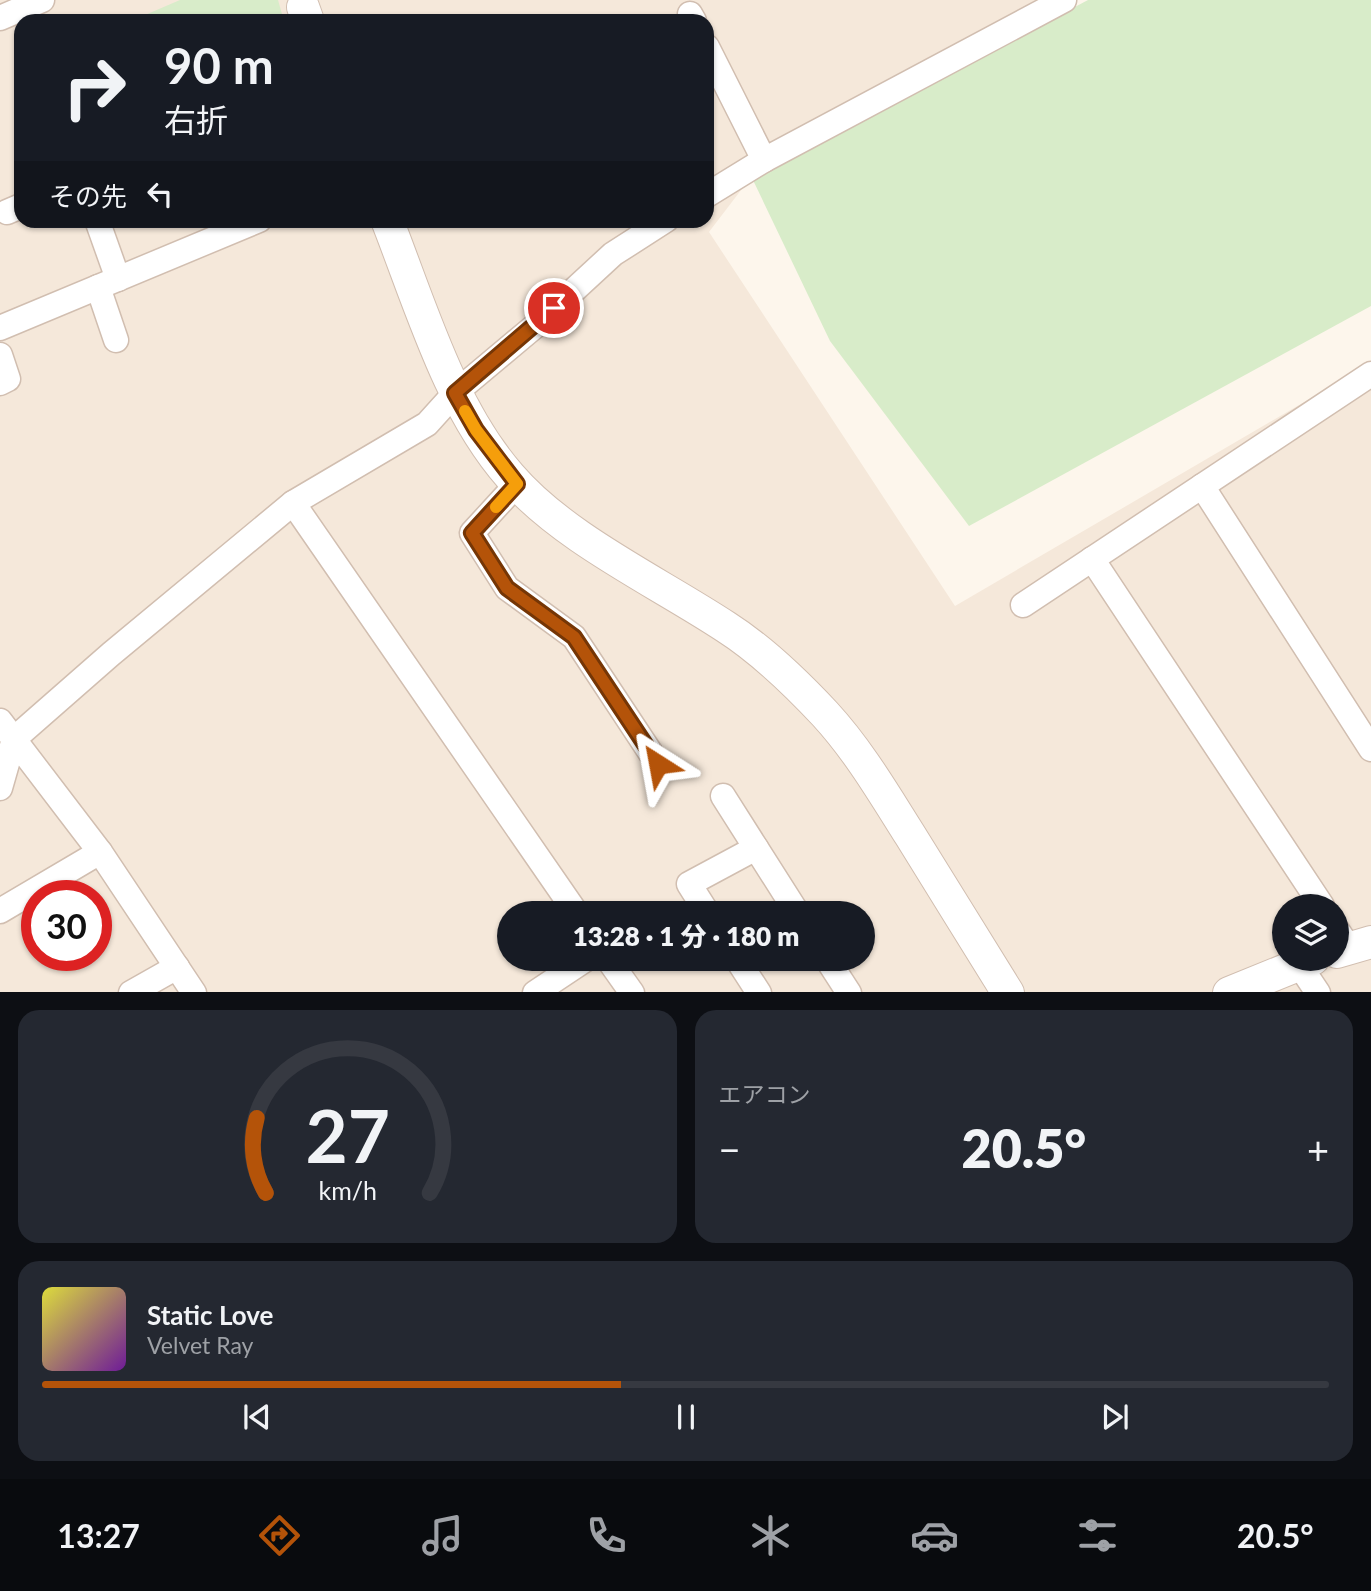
<!DOCTYPE html>
<html lang="ja">
<head>
<meta charset="utf-8">
<style>
	:root { --surface:#171b24; --page:#242831; --text:#f1f3f6; --muted:#9ea1a6; --line:#363941; --accent:#b45309 }
	body { margin:0; font-family:Lato,"Noto Sans JP",sans-serif; background:var(--page); color:var(--text); height:100vh; display:flex; flex-direction:column; font-size:26px; white-space:nowrap }
	* { box-sizing:border-box; margin:0 }
	p { font-size:23px; color:var(--muted) }
	.icon { flex:none; width:38px; height:38px; fill:none; stroke:currentColor; stroke-width:2; stroke-linecap:round; stroke-linejoin:round }
	.map { position:relative; height:992px; overflow:hidden }
	.drawer { display:flex; flex-direction:column; gap:18px; padding:18px; background:#0d0f14; flex:1 }
	.drawer>* { flex:none }
	.banner { position:absolute; left:14px; top:14px; width:700px; height:214px; border-radius:21px; box-shadow:0 2px 5px #0004; background:#171b24; color:var(--text); overflow:hidden }
	.buttons { position:absolute; left:1272px; top:894px; display:grid; gap:14px }
	.buttons a { display:grid; place-items:center; width:77px; height:77px; border-radius:50%; background:var(--surface); box-shadow:0 2px 5px #0004; font-size:35px }
	.speed { position:absolute; left:21px; top:880px; display:flex; gap:14px; font-size:35px; font-weight:700; text-align:center }
	.speed>* { display:grid; place-content:center; width:91px; height:91px; border-radius:50%; background:var(--surface); box-shadow:0 2px 5px #0004; line-height:1 }
	.speed .limit { border:10px solid #d22; background:#fff; color:#111 }
	.pin { position:absolute; display:grid; place-items:center; width:60px; height:60px; color:#fff; margin:-30px; border:4px solid #fff; border-radius:50%; box-shadow:0 2px 7px #0007 }
	.me { position:absolute; width:77px; margin:-38px; rotate:326deg; stroke-linejoin:round; filter:drop-shadow(0 0 5px #0008) }
	.turn { display:flex; align-items:center; gap:24px; height:147px; padding:0 35px; font-size:32px }
	.turn .icon { width:91px; height:91px; stroke-width:2.5 }
	.turn b { display:block; font-size:49px; line-height:60px }
	.then { display:flex; align-items:center; height:66px; padding:0 35px; background:#0003; gap:14px; font-size:26px }
	.big { font-size:52px; font-weight:800; line-height:1.1 }
	.drawer .tile { flex:1; display:flex; flex-direction:column; justify-content:center; gap:10px; min-width:0; padding:0 24px; border-radius:21px; background:var(--page) }
	.drawer .dial { align-items:center; gap:0 }
	.dial svg { height:182px; overflow:visible; fill:none; stroke:var(--line); stroke-width:7; stroke-linecap:round; text-anchor:middle }
	.dial text { fill:var(--text); stroke:none }
	.song { display:flex; align-items:center; gap:21px }
	.cover { width:84px; height:84px; border-radius:10px; background:linear-gradient(135deg,hsl(60 70% 55%),hsl(280 70% 35%)) }
	.played { height:7px; border-radius:4px; background:linear-gradient(90deg,var(--accent) 45%,var(--line) 45%) }
	.keys { display:flex; justify-content:space-around; direction:ltr }
	.heat { display:flex; justify-content:space-between; align-items:center; font-size:38px; direction:ltr }
	.drawer .tiles { flex:1; display:grid; gap:18px; grid-template-columns:1fr 1fr }
	.tile:last-child { grid-column:span 2 }
	.trip { position:absolute; left:497px; top:901px; width:378px; height:70px; border-radius:35px; background:var(--surface); box-shadow:0 2px 5px #0004; font-weight:800; line-height:70px; text-align:center }
	.dock { display:flex; height:112px; justify-content:space-around; align-items:center; background:#090b0e; color:var(--muted) }
	.dock .icon { width:49px; height:49px }
	.dock .selected { color:var(--accent) }
	.dock b { font-size:32px; color:var(--text) }
	.map>svg:first-child { display:block }
	.residential { fill:#f5e8da; fill-rule:evenodd }
	.green { fill:#d8ecc9 }
	.lines { fill:none; stroke-linecap:round; stroke-linejoin:round }
	.minor-casing { stroke:#d1beb0; stroke-width:27 }
	.tertiary-casing { stroke:#d1beb0; stroke-width:34 }
	.minor { stroke:#fff; stroke-width:24 }
	.tertiary { stroke:#fff; stroke-width:32 }
	.route-casing { stroke:#753606; stroke-width:18 }
	.route { stroke:#b45309; stroke-width:12 }
	.slow { stroke:#f59e0b; stroke-width:12 }
</style>
</head>
<body>
<div class="map">
<svg width="1371" height="993" viewBox="0 0 1371 993">
	<rect width="100%" height="100%" fill="#fdf6ec"/>
	<path class="residential" d="M0 0H1062L764 160 709 232 955 606 1371 363V992L0 993ZM21 21H707V220H21ZM37 896H96V956H37ZM1284 906H1337V959H1284ZM509 914H863V959H509Z"/>
	<g class="green">
		<path d="M180 0H278L284 21H131Z"/>
		<path d="M1088 0H1371V306L969 526 830 341 752 178Z"/>
	</g>
	<g class="lines">
		<defs>
			<g id="minor">
				<path d="M690 14 694 21"/>
				<path d="M0 18 42 0"/>
				<path d="M707 47 764 160"/>
				<path d="M707 195 764 160 1064 0"/>
				<path d="M7 212 21 206"/>
				<path d="M97 220 118 279"/>
				<path d="M98 287 116 340"/>
				<path d="M0 328 259 220"/>
				<path d="M0 355 8 379 0 383"/>
				<path d="M517 484 472 533 507 588 574 637 658 764"/>
				<path d="M1202 486 1371 749"/>
				<path d="M293 503 577 914"/>
				<path d="M1092 559 1322 906"/>
				<path d="M1023 605 1371 374"/>
				<path d="M0 721 100 852 194 993"/>
				<path d="M0 788 14 739 111 654 293 503 427 424 455 393 535 326 613 254 666 220"/>
				<path d="M723 796 798 914"/>
				<path d="M0 911 100 852"/>
				<path d="M708 914 689 884 756 848"/>
				<path d="M1337 930 1349 948"/>
				<path d="M608 959 632 993"/>
				<path d="M737 959 759 993"/>
				<path d="M827 959 849 993"/>
				<path d="M1298 963 1318 993"/>
				<path d="M131 993 177 967"/>
				<path d="M535 993 586 959"/>
			</g>
			<g id="tertiary">
				<path d="M303 7 308 21"/>
				<path d="M387 220C420 304 450 408 510 476 563 538 658 582 726 627 762 650 796 683 825 714 859 751 884 794 910 835 943 888 975 940 1008 993"/>
				<path d="M1337 952 1371 942"/>
				<path d="M1229 993 1313 959"/>
			</g>
		</defs>
		<use href="#minor" class="minor-casing"/>
		<use href="#tertiary" class="tertiary-casing"/>
		<use href="#minor" class="minor"/>
		<use href="#tertiary" class="tertiary"/>
	</g>
	<g class="lines">
		<defs>
			<path id="route" d="M554 308 455 393 476 430 517 484 472 533 507 588 574 637 658 764"/>
		</defs>
		<use href="#route" class="route-casing"/>
		<use href="#route" class="route"/>
		<path class="slow" d="M465 411 476 430 517 484 496 507"/>
	</g>
</svg>
<div class="buttons">
<a><svg class="icon" aria-label="layers" viewBox="0 0 24 24"><path d="M12 4l9 5-9 5-9-5zM3 14l9 5 9-5"/></svg></a>
</div>
<div class="speed"><div class="limit">30</div></div>
<div class="pin" style="left:554px;top:308px;background:#d93025"><svg class="icon" aria-label="arrive" viewBox="0 0 24 24"><path d="M6 21V4h12l-3 4 3 4H6"/></svg></div>
<svg class="me" style="left:658px;top:764px" viewBox="-20 -20 40 40"><path d="M0-17L14 15 0 8-14 15z" fill="#b45309" stroke="#fff" stroke-width="4"/></svg>
<div class="trip">13:28 · 1 分 · 180 m</div>
<div class="banner">
<div class="turn"><svg class="icon" aria-label="right" viewBox="0 0 24 24"><path d="M7 20v-9h11M14 6l5 5-5 5"/></svg><div><b>90 m</b>右折</div></div>
<div class="then">その先<svg class="icon" aria-label="left" viewBox="0 0 24 24"><path d="M17 20v-9H6M10 6l-5 5 5 5"/></svg></div>
</div>
</div>
<section class="drawer">
<div class="tiles">
<div class="tile dial"><svg viewBox="0 0 100 80">
<path d="M14 69A42 42 0 1 1 86 69"/>
<path d="M14 69A42 42 0 0 1 10 36" stroke="#b45309"/>
<text x="50" y="56" font-size="32" font-weight="700">27</text>
<text x="50" y="72" font-size="11">km/h</text>
</svg></div>
<div class="tile"><p>エアコン</p>
<div class="heat"><a>−</a><b class="big">20.5°</b><a>+</a></div>
</div>
<div class="tile">
<div class="song"><i class="cover"></i><div><b>Static Love</b><p>Velvet Ray</p></div></div>
<div class="played"></div>
<div class="keys"><svg class="icon" aria-label="previous" viewBox="0 0 24 24"><path d="M18 5L8 12l10 7zM5 5v14"/></svg><svg class="icon" aria-label="pause" viewBox="0 0 24 24"><path d="M8 5v14M16 5v14"/></svg><svg class="icon" aria-label="next" viewBox="0 0 24 24"><path d="M6 5l10 7-10 7zM19 5v14"/></svg></div>
</div>
</div>
</section>
<nav class="dock">
<b>13:27</b>
<svg class="icon selected" aria-label="directions" viewBox="0 0 24 24"><path d="M12 3l9 9-9 9-9-9zM9 14v-3h6M13 9l2 2-2 2"/></svg>
<svg class="icon" aria-label="music" viewBox="0 0 24 24"><path d="M9 18V5l10-2v13"/><circle cx="6" cy="18" r="3"/><circle cx="16" cy="16" r="3"/></svg>
<svg class="icon" aria-label="phone" viewBox="0 0 24 24"><path d="M5 4h4l2 5-3 2q2 4 5 5l2-3 5 2v4C11 20 4 13 5 4z"/></svg>
<svg class="icon" aria-label="climate" viewBox="0 0 24 24"><path d="M12 3v18M4 7l16 10M4 17L20 7"/></svg>
<svg class="icon" aria-label="car" viewBox="0 0 24 24"><path d="M5 17H2v-5l4-1 3-4h7l3 4 3 1v5h-3M9 17h6M6 11h13"/><circle cx="7" cy="17" r="2"/><circle cx="17" cy="17" r="2"/></svg>
<svg class="icon" aria-label="filters" viewBox="0 0 24 24"><path d="M4 7h16M4 17h16"/><circle cx="9" cy="7" r="2"/><circle cx="15" cy="17" r="2"/></svg>
<b>20.5°</b>
</nav>
</body>
</html>
